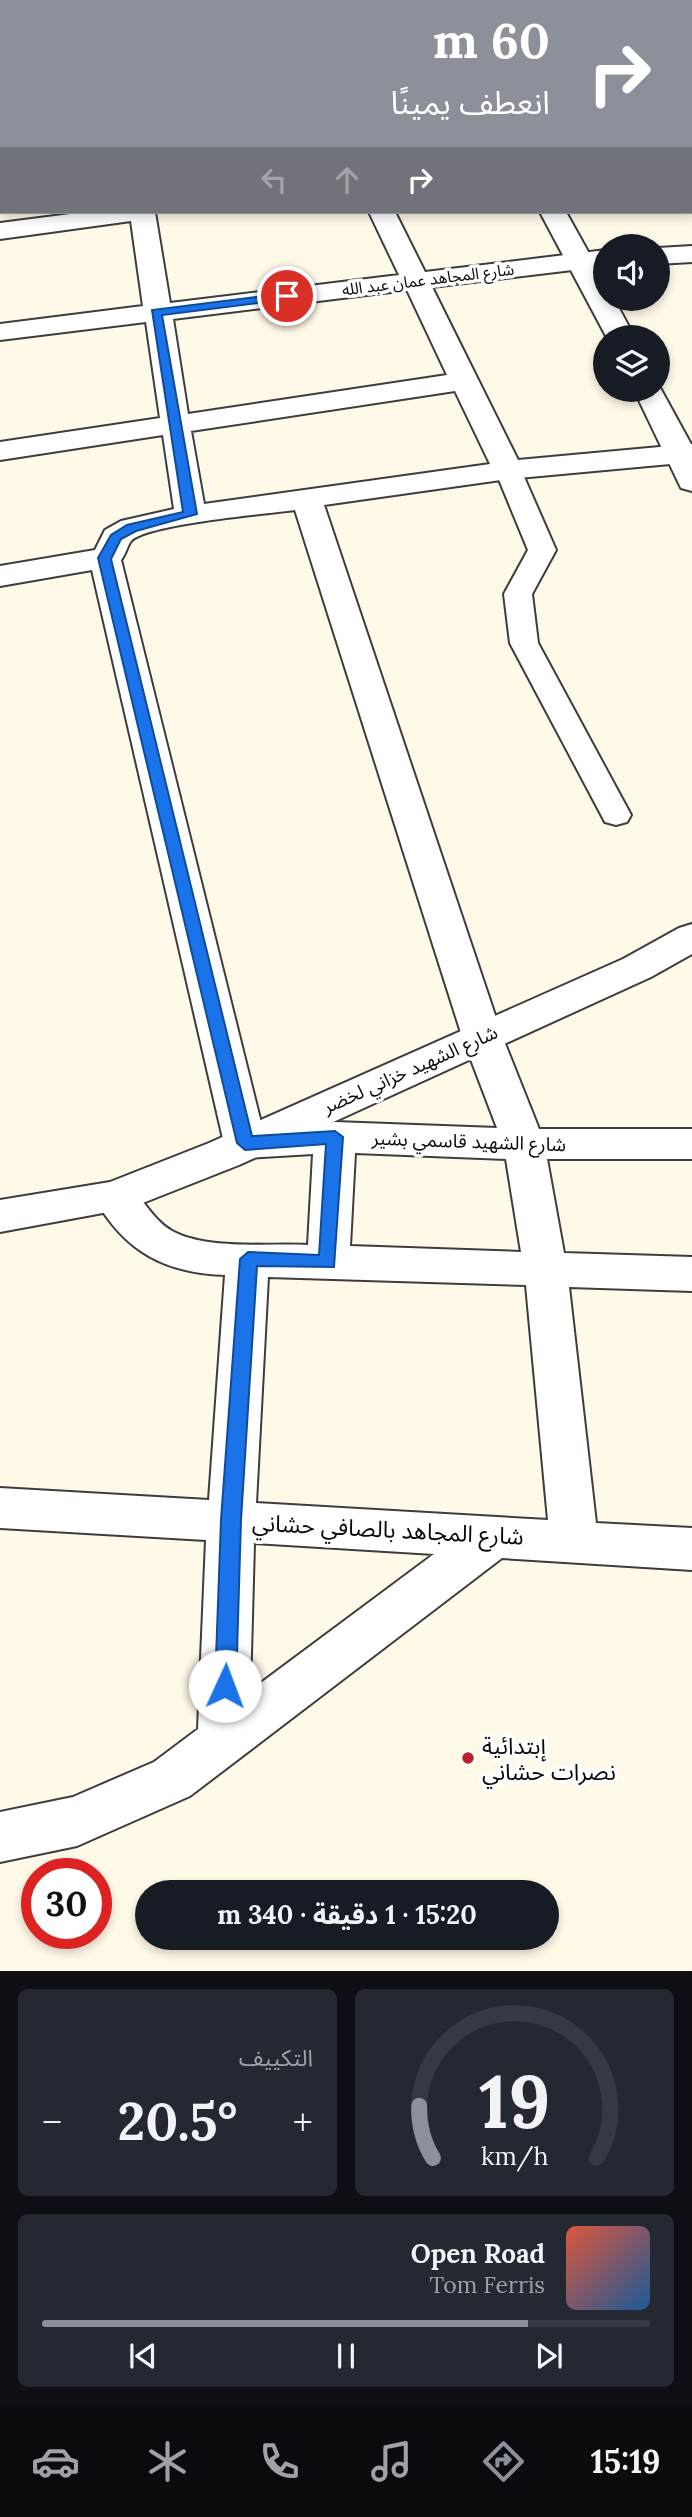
<!DOCTYPE html>
<html lang="ar">
<head>
<meta charset="utf-8">
<style>
	:root { --surface:#171b24; --page:#242831; --text:#f1f3f6; --muted:#9ea1a6; --line:#363941; --accent:#8c9099 }
	body { margin:0; font-family:Lora,"Noto Sans Arabic",serif; background:var(--page); color:var(--text); direction:rtl; height:100vh; display:flex; flex-direction:column; font-size:26px; white-space:nowrap }
	* { box-sizing:border-box; margin:0 }
	p { font-size:23px; color:var(--muted) }
	.icon { flex:none; width:38px; height:38px; fill:none; stroke:currentColor; stroke-width:2; stroke-linecap:round; stroke-linejoin:round }
	.map { position:relative; height:1971px; overflow:hidden; direction:ltr }
	.side { display:flex; flex-direction:column; gap:18px; padding:18px; background:#0d0f14; flex:1 }
	.side>* { flex:none }
	.guide { position:absolute; left:0px; top:0px; width:693px; height:214px; box-shadow:0 4px 10px #0003; direction:rtl; background:#8c9099; color:#fff; overflow:hidden }
	.buttons { position:absolute; left:593px; top:234px; display:grid; gap:14px }
	.buttons a { display:grid; place-items:center; width:77px; height:77px; border-radius:50%; background:var(--surface); box-shadow:0 4px 10px #0003; font-size:35px }
	.speed { position:absolute; left:21px; top:1858px; display:flex; gap:14px; font-size:35px; font-weight:700; text-align:center }
	.speed>* { display:grid; place-content:center; width:91px; height:91px; border-radius:50%; background:var(--surface); box-shadow:0 4px 10px #0003; line-height:1 }
	.speed .limit { border:10px solid #d22; background:#fff; color:#111 }
	.pin { position:absolute; display:grid; place-items:center; width:60px; height:60px; color:#fff; margin:-30px; border:4px solid #fff; border-radius:50%; box-shadow:0 2px 7px #0007 }
	.me { position:absolute; width:77px; margin:-38px; rotate:2deg; stroke-linejoin:round; filter:drop-shadow(0 0 5px #0008) }
	.turn { display:flex; align-items:center; gap:24px; height:147px; padding:0 28px; font-size:32px }
	.turn .icon { width:91px; height:91px; stroke-width:2.5 }
	.turn b { display:block; font-size:49px; line-height:60px }
	.lanes { display:flex; align-items:center; height:66px; padding:0 28px; background:#0003; justify-content:center; gap:35px; direction:ltr }
	.lanes .off { opacity:.35 }
	.big { font-size:52px; font-weight:700; line-height:1.1 }
	.side .tile { flex:1; display:flex; flex-direction:column; justify-content:center; gap:10px; min-width:0; padding:0 24px; border-radius:10px; background:var(--page) }
	.side .dial { align-items:center; gap:0 }
	.dial svg { height:182px; overflow:visible; fill:none; stroke:var(--line); stroke-width:7; stroke-linecap:round; text-anchor:middle }
	.dial text { fill:var(--text); stroke:none }
	.song { display:flex; align-items:center; gap:21px }
	.cover { width:84px; height:84px; border-radius:10px; background:linear-gradient(135deg,hsl(10 70% 55%),hsl(210 70% 35%)) }
	.played { height:7px; border-radius:4px; background:linear-gradient(90deg,var(--accent) 80%,var(--line) 80%) }
	.keys { display:flex; justify-content:space-around; direction:ltr }
	.heat { display:flex; justify-content:space-between; align-items:center; font-size:38px; direction:ltr }
	.side .tiles { flex:1; display:grid; gap:18px; grid-template-columns:1fr 1fr }
	.tile:last-child { grid-column:span 2 }
	.trip { position:absolute; left:135px; top:1880px; width:424px; height:70px; border-radius:35px; background:var(--surface); box-shadow:0 4px 10px #0003; font-weight:700; line-height:70px; text-align:center; direction:rtl }
	.dock { display:flex; height:112px; justify-content:space-around; align-items:center; background:#090b0e; color:var(--muted) }
	.dock .icon { width:49px; height:49px }
	.dock .on { color:var(--accent) }
	.dock b { font-size:32px; color:var(--text) }
	.map>svg:first-child { display:block }
	.lines { fill:none; stroke-linecap:round; stroke-linejoin:round }
	.pedestrian-casing { stroke:#3d3d3d; stroke-width:4 }
	.minor-casing { stroke:#3d3d3d; stroke-width:4 }
	.tertiary-casing { stroke:#3d3d3d; stroke-width:4 }
	.pedestrian { fill:#fff; fill-rule:evenodd }
	.minor { fill:#fff; fill-rule:evenodd }
	.tertiary { fill:#fff; fill-rule:evenodd }
	.route { fill:#1a73e8; stroke:#114b97; stroke-width:2 }
	.poi-dot { fill:#bc202f; stroke:#fff; stroke-width:2.5 }
	.labels { text-anchor:middle; dominant-baseline:central; stroke-width:7; stroke-linejoin:round; paint-order:stroke }
	.far-street-label { font-size:16px; fill:#0a0a0a; stroke:#fff }
	.street-label { font-size:19px; fill:#0a0a0a; stroke:#fff }
	.near-street-label { font-size:23px; fill:#0a0a0a; stroke:#fff }
	.near-poi-label { font-size:23px; fill:#0a0a0a; stroke:#fff; text-anchor:start }
</style>
</head>
<body>
<div class="map">
<svg width="692" height="1971" viewBox="0 0 692 1971">
	<rect width="100%" height="100%" fill="#fff9e8"/>
	<g class="lines">
		<defs>
			<path id="pedestrian" d="M508 462 517 465 521 470 556 550 532 594 538 643 631 815 627 822 616 825 605 822 510 643 504 594 528 550 495 470 499 465Z"/>
			<g id="minor">
				<path d="M152 0H185L151 2Z"/>
				<path d="M540 0H562L563 2H541Z"/>
				<path d="M692 0V13H691V2H683Z"/>
				<rect x="0" y="21" width="2" height="14"/>
				<rect x="691" y="52" width="1" height="14"/>
				<rect x="0" y="73" width="2" height="14"/>
				<rect x="691" y="139" width="1" height="14"/>
				<rect x="0" y="148" width="2" height="14"/>
				<path d="M691 191 692 192V208L691 207Z"/>
				<path d="M86 212H155L170 303 399 275 369 212H395L425 272 606 250V266L432 287 518 460 692 444V462L508 479 324 505 502 1036 539 1129H692V1159H547L564 1253 692 1257V1291L569 1287 596 1523 692 1528V1570L502 1558 190 1796 77 1846 0 1862V1812L73 1797 154 1762 198 1729 206 1540 0 1528V1488L209 1500 225 1275C164 1273 124 1251 94 1197L100 1186C139 1174 142 1214 172 1231 207 1250 268 1243 308 1245L313 1154 245 1158 230 1154 224 1143 92 570 0 586V566L95 550 105 530 121 521 174 509 163 435 0 460V442L160 418 146 322 0 340V324L143 306 131 221 0 239V223ZM407 290 447 375 188 414 173 319ZM455 391 490 464 204 504 191 431ZM295 510 462 1036 497 1128 335 1122 262 1127 121 560C126 554 127 546 131 541 147 524 266 514 295 510ZM355 1153 506 1159 521 1252 350 1246ZM268 1277 526 1285 548 1520 256 1503ZM254 1543 434 1554 250 1691Z"/>
				<path d="M692 246V262L658 264V248Z"/>
			</g>
			<g id="tertiary">
				<path d="M380 0H403L404 2H381Z"/>
				<path d="M540 212H566L606 284V299H614L635 338H607Z"/>
				<path d="M658 384 692 446V491L681 488 634 390H658Z"/>
				<path d="M692 924V954L651 977 239 1165 130 1208 0 1232V1200L110 1182 209 1143 623 959 679 928Z"/>
			</g>
		</defs>
		<use href="#pedestrian" class="pedestrian-casing"/>
		<use href="#minor" class="minor-casing"/>
		<use href="#tertiary" class="tertiary-casing"/>
		<use href="#pedestrian" class="pedestrian"/>
		<use href="#minor" class="minor"/>
		<use href="#tertiary" class="tertiary"/>
	</g>
	<path class="route" d="M287 293 292 296 291 299 162 315 197 514 136 531 121 539 111 559 252 1136 335 1131 343 1137 334 1267 257 1266 241 1520 236 1686 233 1692 225 1695 218 1692 215 1686 221 1520 240 1259 248 1252 319 1255 326 1144 245 1150 237 1143 98 558 111 535 127 525 183 512 152 310Z"/>
	<circle class="poi-dot" cx="468" cy="1758" r="7"/>
	<g class="labels">
		<g class="far-street-label">
			<text transform="translate(428 279) rotate(-7)">شارع المجاهد عمان عبد الله</text>
		</g>
		<g class="street-label">
			<text transform="translate(410 1069) rotate(-24)">شارع الشهيد خزاني لخضر</text>
			<text transform="translate(469 1141) rotate(2)">شارع الشهيد قاسمي بشير</text>
		</g>
		<g class="near-street-label">
			<text transform="translate(388 1529) rotate(3)">شارع المجاهد بالصافي حشاني</text>
		</g>
		<g class="near-poi-label">
			<text x="482" y="1745">إبتدائية<tspan x="482" dy="26">نصرات حشاني</tspan></text>
		</g>
	</g>
</svg>
<div class="buttons">
<a><svg class="icon" aria-label="sound" viewBox="0 0 24 24"><path d="M4 9h4l5-4v14l-5-4H4zM17 9q2 3 0 6"/></svg></a>
<a><svg class="icon" aria-label="layers" viewBox="0 0 24 24"><path d="M12 4l9 5-9 5-9-5zM3 14l9 5 9-5"/></svg></a>
</div>
<div class="speed"><div class="limit">30</div></div>
<div class="pin" style="left:287px;top:296px;background:#d93025"><svg class="icon" aria-label="arrive" viewBox="0 0 24 24"><path d="M6 21V4h12l-3 4 3 4H6"/></svg></div>
<svg class="me" style="left:225px;top:1686px" viewBox="-20 -20 40 40"><circle r="19" fill="#fff"/><path d="M0-13L10 11 0 6-10 11z" fill="#1a73e8"/></svg>
<div class="trip">15:20 · 1 دقيقة · 340 m</div>
<div class="guide">
<div class="turn"><svg class="icon" aria-label="right" viewBox="0 0 24 24"><path d="M7 20v-9h11M14 6l5 5-5 5"/></svg><div><b>60 m</b>انعطف يمينًا</div></div>
<div class="lanes"><svg class="icon off" aria-label="left" viewBox="0 0 24 24"><path d="M17 20v-9H6M10 6l-5 5 5 5"/></svg><svg class="icon off" aria-label="ahead" viewBox="0 0 24 24"><path d="M12 20V5M6 11l6-6 6 6"/></svg><svg class="icon" aria-label="right" viewBox="0 0 24 24"><path d="M7 20v-9h11M14 6l5 5-5 5"/></svg></div>
</div>
</div>
<section class="side">
<div class="tiles">
<div class="tile dial"><svg viewBox="0 0 100 80">
<path d="M14 69A42 42 0 1 1 86 69"/>
<path d="M14 69A42 42 0 0 1 8 46" stroke="#8c9099"/>
<text x="50" y="56" font-size="32" font-weight="700">19</text>
<text x="50" y="72" font-size="11">km/h</text>
</svg></div>
<div class="tile"><p>التكييف</p>
<div class="heat"><a>−</a><b class="big">20.5°</b><a>+</a></div>
</div>
<div class="tile">
<div class="song"><i class="cover"></i><div><b>Open Road</b><p>Tom Ferris</p></div></div>
<div class="played"></div>
<div class="keys"><svg class="icon" aria-label="previous" viewBox="0 0 24 24"><path d="M18 5L8 12l10 7zM5 5v14"/></svg><svg class="icon" aria-label="pause" viewBox="0 0 24 24"><path d="M8 5v14M16 5v14"/></svg><svg class="icon" aria-label="next" viewBox="0 0 24 24"><path d="M6 5l10 7-10 7zM19 5v14"/></svg></div>
</div>
</div>
</section>
<nav class="dock">
<b>15:19</b>
<svg class="icon on" aria-label="directions" viewBox="0 0 24 24"><path d="M12 3l9 9-9 9-9-9zM9 14v-3h6M13 9l2 2-2 2"/></svg>
<svg class="icon" aria-label="music" viewBox="0 0 24 24"><path d="M9 18V5l10-2v13"/><circle cx="6" cy="18" r="3"/><circle cx="16" cy="16" r="3"/></svg>
<svg class="icon" aria-label="phone" viewBox="0 0 24 24"><path d="M5 4h4l2 5-3 2q2 4 5 5l2-3 5 2v4C11 20 4 13 5 4z"/></svg>
<svg class="icon" aria-label="climate" viewBox="0 0 24 24"><path d="M12 3v18M4 7l16 10M4 17L20 7"/></svg>
<svg class="icon" aria-label="car" viewBox="0 0 24 24"><path d="M5 17H2v-5l4-1 3-4h7l3 4 3 1v5h-3M9 17h6M6 11h13"/><circle cx="7" cy="17" r="2"/><circle cx="17" cy="17" r="2"/></svg>
</nav>
</body>
</html>
